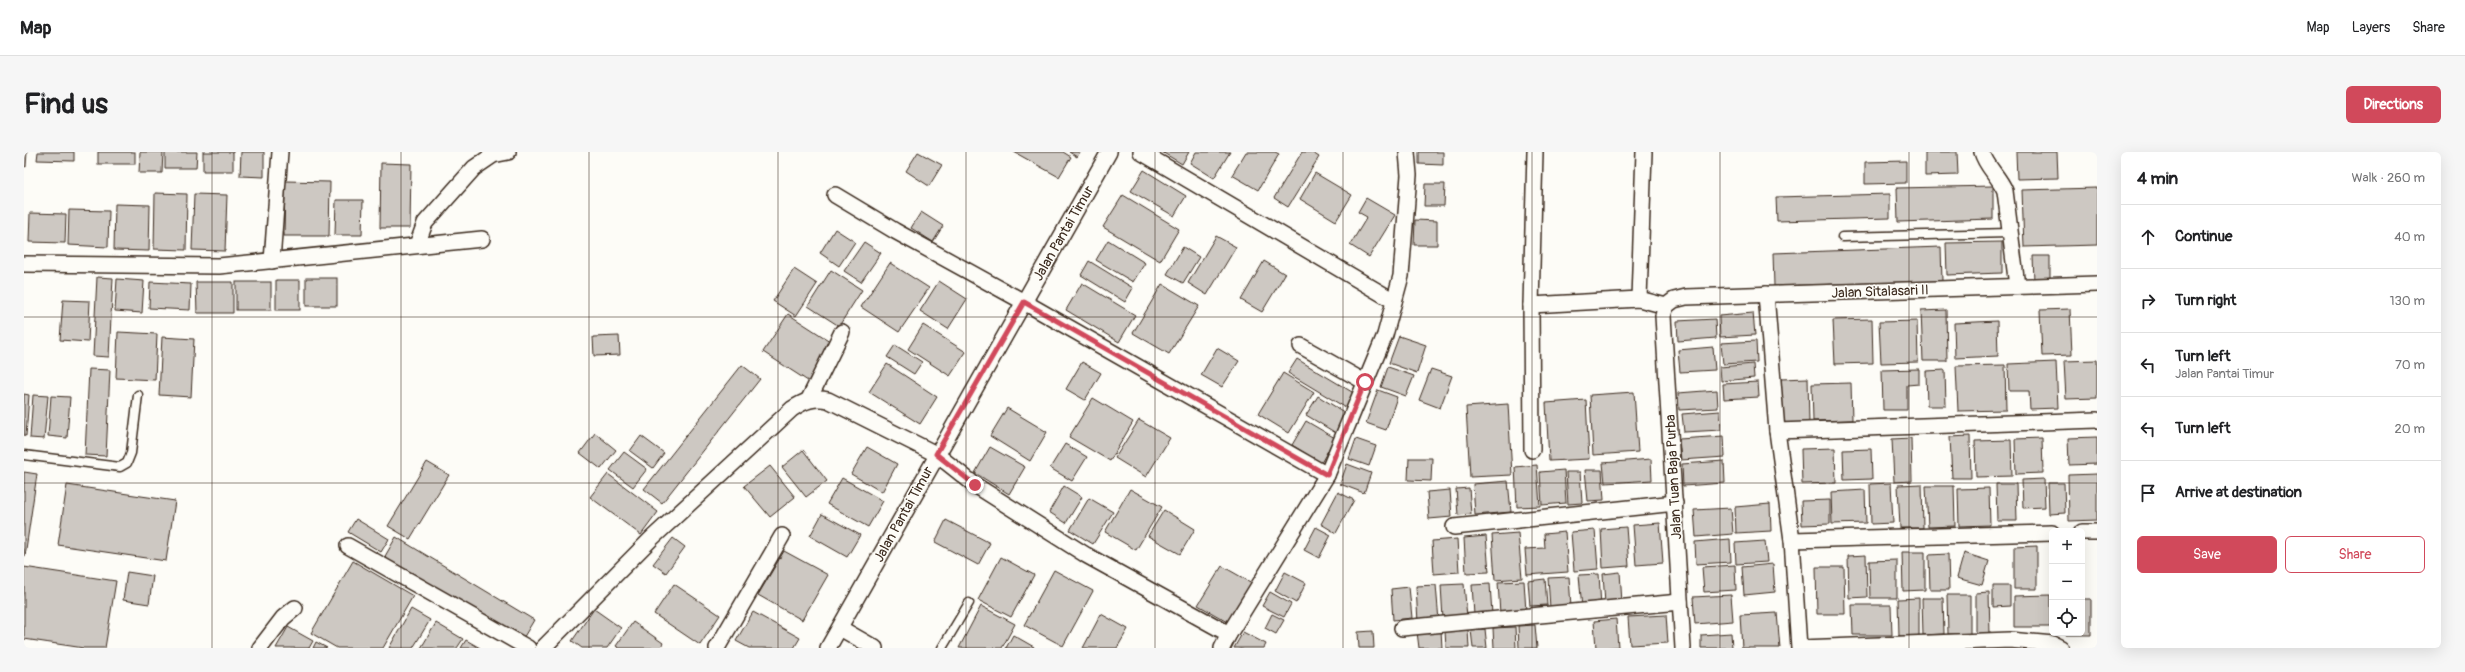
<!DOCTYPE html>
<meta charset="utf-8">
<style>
:root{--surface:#fff;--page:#f6f6f6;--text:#202124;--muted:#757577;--line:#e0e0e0;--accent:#d1495b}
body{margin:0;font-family:Pangolin,sans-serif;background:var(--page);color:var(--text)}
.controls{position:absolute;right:12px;bottom:12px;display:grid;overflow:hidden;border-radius:6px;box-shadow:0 4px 16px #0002}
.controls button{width:36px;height:36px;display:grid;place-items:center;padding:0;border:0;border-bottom:1px solid var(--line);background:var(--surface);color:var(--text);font:20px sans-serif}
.stop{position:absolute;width:12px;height:12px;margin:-9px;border:3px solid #d1495b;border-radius:50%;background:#fff}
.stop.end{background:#d1495b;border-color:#fff;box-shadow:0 1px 4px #0008}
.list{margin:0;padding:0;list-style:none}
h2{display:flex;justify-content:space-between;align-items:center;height:52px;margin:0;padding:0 16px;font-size:17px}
h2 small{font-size:13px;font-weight:400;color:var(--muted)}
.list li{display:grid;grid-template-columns:26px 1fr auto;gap:12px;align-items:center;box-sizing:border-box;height:64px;padding:0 16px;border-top:1px solid var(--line)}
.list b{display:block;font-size:15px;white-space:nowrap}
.list p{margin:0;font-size:13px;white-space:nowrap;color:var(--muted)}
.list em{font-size:13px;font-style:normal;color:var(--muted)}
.actions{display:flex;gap:8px;padding:12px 16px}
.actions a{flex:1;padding:9px 0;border:1px solid var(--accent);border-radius:6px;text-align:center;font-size:14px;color:var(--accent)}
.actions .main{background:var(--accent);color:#fff}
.icon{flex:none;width:22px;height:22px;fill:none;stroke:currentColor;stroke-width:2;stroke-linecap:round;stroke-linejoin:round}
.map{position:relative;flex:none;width:2073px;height:496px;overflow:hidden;border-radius:6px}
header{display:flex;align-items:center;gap:24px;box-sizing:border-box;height:56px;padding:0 20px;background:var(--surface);border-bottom:1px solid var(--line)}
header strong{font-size:19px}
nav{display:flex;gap:22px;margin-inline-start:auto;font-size:14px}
.intro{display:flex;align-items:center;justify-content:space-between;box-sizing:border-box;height:96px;padding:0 24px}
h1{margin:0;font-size:28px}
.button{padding:10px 18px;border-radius:6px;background:var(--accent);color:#fff;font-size:14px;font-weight:700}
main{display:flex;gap:24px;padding:0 24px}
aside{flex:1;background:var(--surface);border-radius:6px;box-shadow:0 4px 16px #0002}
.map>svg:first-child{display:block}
</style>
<header>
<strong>Map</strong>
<nav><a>Map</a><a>Layers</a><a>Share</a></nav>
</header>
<div class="intro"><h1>Find us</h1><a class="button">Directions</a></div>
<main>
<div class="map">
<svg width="2073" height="496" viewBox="0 0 2073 496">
<rect width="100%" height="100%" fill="#fdfcf7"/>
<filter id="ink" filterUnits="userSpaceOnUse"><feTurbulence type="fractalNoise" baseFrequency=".025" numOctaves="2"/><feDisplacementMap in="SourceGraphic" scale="8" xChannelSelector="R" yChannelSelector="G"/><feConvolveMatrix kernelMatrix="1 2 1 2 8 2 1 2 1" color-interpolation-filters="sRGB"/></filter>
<g filter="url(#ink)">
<g fill="#cdc8c2" stroke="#3b2a1e">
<path d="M0,0H3L2,15L0,14Z"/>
<path d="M14,0H50V9L13,8Z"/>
<rect x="74" y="0" width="37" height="12"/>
<path d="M116,0H139L138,21H115Z"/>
<path d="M141,0H173L172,16H141Z"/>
<rect x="179" y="0" width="30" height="19"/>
<path d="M217,0H240V25L216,24Z"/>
<path d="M894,0L918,13L905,34L882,19Z"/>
<path d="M990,0H1039L1047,5L1035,25Z"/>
<path d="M1045,0H1056L1053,5Z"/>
<path d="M1138,0H1165L1158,12Z"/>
<path d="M1172,0H1206L1190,26L1166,11Z"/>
<path d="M1222,0H1251L1255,2L1234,38L1208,23Z"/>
<path d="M1278,0H1287L1295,5L1264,55L1250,46Z"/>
<path d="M1395,0H1419V13L1395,12Z"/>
<path d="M1901,0H1933L1934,23L1901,24Z"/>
<path d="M1992,0H2033L2034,26L1993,27Z"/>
<path d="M1882,9V31L1841,32V10Z"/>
<path d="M357,11L387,12L386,76H356Z"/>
<path d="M1120,18L1162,44L1150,64L1107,39Z"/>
<path d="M1291,21L1328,43L1312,69L1276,47Z"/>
<path d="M261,29L306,30L305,84H260Z"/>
<path d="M1401,32H1421L1420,54H1400Z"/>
<path d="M1969,34V67L1874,70L1873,36Z"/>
<path d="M2073,36V93L2000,95L1998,38Z"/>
<path d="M131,41L163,42L162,98L130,97Z"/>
<path d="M170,42L203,43L201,99L168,98Z"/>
<path d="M1866,42V66L1753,69L1752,45Z"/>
<path d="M1099,43L1155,77L1136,109L1079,75Z"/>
<path d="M1342,46L1371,63L1345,105L1326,93L1343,65L1334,60Z"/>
<path d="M312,48H339L338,83H311Z"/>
<path d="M91,52L126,53L125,99L90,98Z"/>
<path d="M45,58L85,59L84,95L44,93Z"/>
<path d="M897,60L919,74L909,90L887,76Z"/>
<path d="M6,61L42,62L41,91L5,90Z"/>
<path d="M1391,68L1413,69V93H1390Z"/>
<path d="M811,77L831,90L815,114L796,101Z"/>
<path d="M1192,84L1212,95L1183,143L1164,131Z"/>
<path d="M1084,88L1121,111L1109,130L1072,108Z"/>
<path d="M840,90L857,101L837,130L820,119Z"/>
<path d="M1978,90V121L1923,123L1922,91Z"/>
<path d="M1159,95L1175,105L1159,131L1143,122Z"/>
<path d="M1917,95L1918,129L1750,134L1749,101Z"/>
<path d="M2009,104H2026V128L2010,129Z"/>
<path d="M1065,109L1109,136L1101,150L1057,123Z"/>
<path d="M1240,109L1261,122L1238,160L1217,148Z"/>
<path d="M866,111L905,136L875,180L837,155Z"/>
<path d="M770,117L793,132L772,164L749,149Z"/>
<path d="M807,118L838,138L815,174L784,154Z"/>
<path d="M73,125L89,126L85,205L69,204Z"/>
<rect x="282" y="126" width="31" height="28"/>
<path d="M93,127L120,129L118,161L91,159Z"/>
<rect x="252" y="128" width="24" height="30"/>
<path d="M915,129L943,147L924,177L896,159Z"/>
<path d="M126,130L167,132L166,158L125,156Z"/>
<path d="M172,130H209V161H173Z"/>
<rect x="212" y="130" width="35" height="28"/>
<path d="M1058,131L1111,163L1095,190L1042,158Z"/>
<path d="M1138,132L1175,154L1145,202L1109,181Z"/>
<path d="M39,148L66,149L64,190L36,188Z"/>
<path d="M2046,157L2048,203L2018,204L2016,158Z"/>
<path d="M1922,158L1923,209H1899L1897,159Z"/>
<path d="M1729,161L1731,183L1696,185L1695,164Z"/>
<path d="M764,162L812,193L787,231L739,200Z"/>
<path d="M1691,167L1692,186L1654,189L1653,169Z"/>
<path d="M1848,167L1849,211L1811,212L1809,168Z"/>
<path d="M1893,169L1894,210L1857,211L1855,170Z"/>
<path d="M1973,169L1974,204L1931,206L1930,171Z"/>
<path d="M899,173L942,200L926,224L884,197Z"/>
<path d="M94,180L133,182L131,228L92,226Z"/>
<path d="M595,184L596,203L570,204L569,185Z"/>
<path d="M1375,184L1402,193L1393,221L1365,211Z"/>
<path d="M138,185L170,187L167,245L135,243Z"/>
<path d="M1732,189L1733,210L1699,212L1697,191Z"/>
<path d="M871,193L898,210L890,222L863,205Z"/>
<path d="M1689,195L1691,218L1656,220L1654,198Z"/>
<path d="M1193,196L1215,209L1198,235L1177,223Z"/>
<path d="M1273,207L1333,243L1324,257L1264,221Z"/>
<path d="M2073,208V246L2042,247L2040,209Z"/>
<path d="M1058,210L1077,221L1061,248L1042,237Z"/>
<path d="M2032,210L2034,256L2006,257L2005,239H1985L1984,212Z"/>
<path d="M863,212L913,245L896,272L845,240Z"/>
<path d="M1729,212L1730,226L1697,229L1696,215Z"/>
<path d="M718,213L736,227L638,351L620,337Z"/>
<path d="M1981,213L1982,258L1934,259L1932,214Z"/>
<path d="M1364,215L1390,224L1382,244L1357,235Z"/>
<path d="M65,217L86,218L82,304L61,303Z"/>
<path d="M1407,217L1428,224L1416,256L1395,248Z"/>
<path d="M1895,217V232L1883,233V258H1859L1858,218Z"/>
<path d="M1921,218L1922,254H1903L1902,219Z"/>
<path d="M1259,221L1290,240L1265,281L1234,262Z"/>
<path d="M1784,226L1785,272L1758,273L1757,227Z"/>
<path d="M1734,230L1735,245L1700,247L1699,232Z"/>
<path d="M1827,231L1828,268L1789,269L1788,232Z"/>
<path d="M1354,238L1373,245L1362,278L1342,271Z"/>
<path d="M1693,238L1694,256L1655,258L1654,241Z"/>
<path d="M1610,240L1614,300L1569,303L1566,243Z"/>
<path d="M0,242L5,243L2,284L0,283Z"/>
<path d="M9,243L24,244L20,287L6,286Z"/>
<path d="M27,244L46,245L43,286L24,284Z"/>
<path d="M1294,244L1323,262L1312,281L1282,263Z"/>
<path d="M1069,246L1109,270L1086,309L1045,285Z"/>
<path d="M1562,248L1565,307L1525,309L1522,251Z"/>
<path d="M1484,252L1488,323L1446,325L1442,255Z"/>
<path d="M983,256L1023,280L1006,309L966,284Z"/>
<path d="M1696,259L1697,278L1660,280L1658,262Z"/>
<path d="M1115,268L1146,286L1122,325L1091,306Z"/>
<path d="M1282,269L1311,286L1297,311L1268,293Z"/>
<path d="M571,281L592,298L577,317L556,301Z"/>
<path d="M617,284L640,301L629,316L606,299Z"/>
<path d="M1700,284L1701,305L1657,308L1655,287Z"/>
<path d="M1946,284L1947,326H1928L1926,285Z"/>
<path d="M2073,285V312L2045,313L2044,286Z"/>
<path d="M1887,286L1888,329L1870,330L1868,287Z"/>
<path d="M2018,286L2019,321L1992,322L1991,287Z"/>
<path d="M1332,287L1352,294L1345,314L1325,307Z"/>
<path d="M1987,288L1988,324L1952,325L1951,289Z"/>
<path d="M1041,292L1063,305L1048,329L1026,316Z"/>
<path d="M843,295L873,312L858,340L827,322Z"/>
<path d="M966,295L1001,315L985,342L951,321Z"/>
<path d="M1811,296L1812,331L1778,332L1777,297Z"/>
<path d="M1847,297L1848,327L1820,328L1819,298Z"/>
<path d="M779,298L803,329L782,345L758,315Z"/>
<path d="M600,300L623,317L609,335L586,318Z"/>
<path d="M1385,306H1408L1407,329L1384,328Z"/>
<path d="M1627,307L1628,328L1581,331L1579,311Z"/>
<path d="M1700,309L1701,331L1659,334L1658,312Z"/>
<path d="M403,310L425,323L386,387L364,374Z"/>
<path d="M1323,312L1347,321L1340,341L1316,332Z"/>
<path d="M1513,313L1516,354L1493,355L1491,315Z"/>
<path d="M746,314L771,345L746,365L720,334Z"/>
<path d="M1540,318L1542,351L1518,353L1516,320Z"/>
<path d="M1561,318H1578L1580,348L1564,349Z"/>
<path d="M0,320L13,322L1,404H0Z"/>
<path d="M1542,320H1556L1558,351L1544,352Z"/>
<path d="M584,322L634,360L617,383L566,345Z"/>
<path d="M2073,322V368L2045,369L2044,323Z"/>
<path d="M818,326L859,349L844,375L803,352Z"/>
<path d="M2020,327L2021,355L1999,356L1998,328Z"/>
<path d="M1484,329L1487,360L1451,363L1449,332Z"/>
<path d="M1867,331L1869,371L1847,372L1846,332Z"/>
<path d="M2024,331H2040L2041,361L2025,362Z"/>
<path d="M1898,332L1899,376H1876L1874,333Z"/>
<path d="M1972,332H1992L1993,369H1973Z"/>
<path d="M43,333L151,349L142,409L34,393Z"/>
<path d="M1040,334L1058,345L1042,371L1025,360Z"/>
<path d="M1902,334H1930L1931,374L1904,375Z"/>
<path d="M1445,336L1447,362L1434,363L1432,337Z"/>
<path d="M1965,336L1966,373L1935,374L1934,337Z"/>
<path d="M1106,337L1138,355L1112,398L1081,380Z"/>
<path d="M1426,338L1428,365L1405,367L1403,340Z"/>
<path d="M1841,338L1842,371L1808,372L1807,340Z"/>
<path d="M1314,340L1330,348L1312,381L1297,372Z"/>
<path d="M1065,346L1089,360L1069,392L1046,378Z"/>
<path d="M1806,348V372L1778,373L1777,349Z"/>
<path d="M1746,352L1747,379L1712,381L1711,355Z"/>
<path d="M1707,356L1709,382L1672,385L1670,358Z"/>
<path d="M1140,358L1171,377L1156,402L1124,384Z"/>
<path d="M798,362L836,383L823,405L786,384Z"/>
<path d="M332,367L365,387L357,400L324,380Z"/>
<path d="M922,368L966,391L954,413L911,390Z"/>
<path d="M1636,371L1639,411L1612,413L1609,373Z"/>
<path d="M1292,375L1307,383L1295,406L1280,398Z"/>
<path d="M1602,375L1605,414L1579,416L1577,377Z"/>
<path d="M1571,378L1574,417L1550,419L1547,380Z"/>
<path d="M1541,380L1544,420L1503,423L1501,397L1521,396L1520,382Z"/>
<path d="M1494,381L1498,426L1471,428L1468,383Z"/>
<path d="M1462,384L1465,420L1442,421L1440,386Z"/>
<path d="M372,385L510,468L498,488L360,406Z"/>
<path d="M649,386L661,395L642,421L629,412Z"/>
<path d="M1433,387L1435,420L1410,422L1408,389Z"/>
<path d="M1706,387L1707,410L1672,412L1671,390Z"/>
<path d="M1741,389L1743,410L1712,412L1711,391Z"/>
<path d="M2013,394V437H1990V395Z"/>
<path d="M760,399L804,423L778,468L734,443Z"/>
<path d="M1878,400H1901V438L1879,439Z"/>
<path d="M1940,401L1965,409L1958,433L1933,426Z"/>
<path d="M1924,402L1925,438H1906L1905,403Z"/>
<path d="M1842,403L1843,445L1825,446L1824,404Z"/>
<path d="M977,405L1010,423L987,465L954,448Z"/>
<path d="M1873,408V446H1846L1845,409Z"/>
<path d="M329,409L389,444L359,496H313L287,481Z"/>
<path d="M1749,412L1751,440L1720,443L1718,415Z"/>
<path d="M1711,413L1712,438L1680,440L1678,415Z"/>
<path d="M1198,414L1228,431L1204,470L1174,453Z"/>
<path d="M0,415L92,429L81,496H60L0,487Z"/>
<path d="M1792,415H1820L1821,462H1793Z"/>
<path d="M1030,418L1069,439L1039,494L1000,473Z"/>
<path d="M103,420L129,424L125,452L99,448Z"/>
<path d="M1261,420L1282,431L1272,451L1251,439Z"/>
<path d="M1596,420L1598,451L1581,452L1579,422Z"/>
<path d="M1575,422L1577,455L1558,456L1555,423Z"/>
<path d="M1545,425L1547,455L1526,456L1524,426Z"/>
<path d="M1521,427L1523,453L1506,454L1504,429Z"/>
<path d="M1500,429L1502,460L1476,462L1474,430Z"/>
<path d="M650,432L696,463L676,493L630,462Z"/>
<path d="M1440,432L1443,465L1419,467L1417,433Z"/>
<path d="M1466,432L1468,462L1450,463L1448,433Z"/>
<path d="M1412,433L1415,469L1394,471L1392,434Z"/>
<path d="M1969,434H1986V454L1969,455Z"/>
<path d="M1385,435L1388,466L1369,468L1367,437Z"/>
<path d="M1246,440L1267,452L1260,465L1238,454Z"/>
<path d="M1965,440L1966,483L1952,484V441Z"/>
<path d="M1707,443L1709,469L1671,472L1669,445Z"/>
<path d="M1923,443H1946V482H1924Z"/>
<path d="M2026,443V475H1990V444Z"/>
<path d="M1895,446V484H1875L1874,447Z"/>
<path d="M1898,446H1919L1920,482L1899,483Z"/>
<path d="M2058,447H2067V483H2042V481H2058Z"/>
<path d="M1828,453H1867L1868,483H1829Z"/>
<path d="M957,454L991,472L978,496H935Z"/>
<path d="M387,457L406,468L389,496H365Z"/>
<path d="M570,457L597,476L583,496H558L548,489Z"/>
<path d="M729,460L776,486L770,496H725L712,489Z"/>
<path d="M1753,461L1756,496H1718L1716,463Z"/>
<path d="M1077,462L1104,477L1093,496H1059Z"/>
<path d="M1248,462L1260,468L1252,482L1241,476Z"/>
<path d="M1642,463L1644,491L1606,493L1604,465Z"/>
<path d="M1592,467L1594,495L1572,496L1570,469Z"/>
<path d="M609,470L639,491L636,496H595L592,494Z"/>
<path d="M412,471L439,487L433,496H397Z"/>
<path d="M1511,473L1513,496H1495L1494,474Z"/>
<path d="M264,475L289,489L285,496H252Z"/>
<path d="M1491,475L1492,496H1470L1469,476Z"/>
<path d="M1461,477L1463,496H1449L1447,478Z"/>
<path d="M1417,478L1418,496H1395L1393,480Z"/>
<path d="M1444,478L1445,496H1422L1421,479Z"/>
<path d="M1349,479L1350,496H1335L1334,480Z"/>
<path d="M1219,480L1242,492L1240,496H1210Z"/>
<path d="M1707,481L1708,496H1677V483Z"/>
<path d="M989,483L1010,495V496H982Z"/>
<path d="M442,488L456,496H437Z"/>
<path d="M292,490L303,496H289Z"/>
</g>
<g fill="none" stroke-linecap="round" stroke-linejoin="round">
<g stroke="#3b2a1e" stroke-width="11">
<g id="lane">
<path d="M1818,85L1986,81"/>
<path d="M0,303L96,315L103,311L107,301L114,243"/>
<path d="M918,496L945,451"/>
</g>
</g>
<g stroke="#3b2a1e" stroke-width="18">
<g id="street">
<path d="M1117,0L1370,149"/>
<path d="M1958,0C1962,15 1975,24 1981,39L1993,134"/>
<path d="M811,43L871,79L1000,150L1303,323"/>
<path d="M393,93L401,71L450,16L469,3L484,0"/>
<path d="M248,109L256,0"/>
<path d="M0,112L195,114L458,87"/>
<path d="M1742,142L1753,279L1768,388L1775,496"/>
<path d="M1615,147L1620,0"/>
<path d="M1507,153L1615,147L1642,154"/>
<path d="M1642,154L1650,148L1662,145L2073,132"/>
<path d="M1642,154L1639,164L1659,496"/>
<path d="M1277,194L1341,230"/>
<path d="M785,247L818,180"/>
<path d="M1753,279L2073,268"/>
<path d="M1508,298L1507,153L1511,0"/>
<path d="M1430,375L1651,351"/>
<path d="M2058,380H2073"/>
<path d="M1768,388L2028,381"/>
<path d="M324,394L504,496"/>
<path d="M816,476L851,496"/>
<path d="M1378,476L1656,450"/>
<path d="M236,496L259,466L271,456"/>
<path d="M519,496L627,387L768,257C780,249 790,245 804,248L912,302L951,333L1062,403L1205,482"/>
<path d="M693,496L758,384"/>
<path d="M804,496L1085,0"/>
<path d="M1198,496L1205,482L1303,323L1361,183L1377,124L1385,23L1383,0"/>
<path d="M1777,496L1986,488L2029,492L2037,496"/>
</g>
</g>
<use href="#lane" stroke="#fdfcf7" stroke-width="8"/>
<use href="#street" stroke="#fdfcf7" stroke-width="15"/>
</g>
</g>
<g fill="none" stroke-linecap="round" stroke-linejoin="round" filter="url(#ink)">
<path stroke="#d1495b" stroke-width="5" d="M951,333L912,302L1000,150L1303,323L1341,230"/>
</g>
<path fill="none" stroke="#3b2a1e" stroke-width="1" stroke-opacity="0.55" d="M188,0V496M377,0V496M565,0V496M754,0V496M942,0V496M1131,0V496M1319,0V496M1508,0V496M1696,0V496M1885,0V496M0,165H2073M0,331H2073"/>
<g text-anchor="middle" stroke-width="3" stroke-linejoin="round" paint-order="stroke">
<g font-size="14" fill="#3b2a1e" stroke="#fdfcf7">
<text transform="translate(1039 81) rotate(-60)" y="5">Jalan Pantai Timur</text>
<text transform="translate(1856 139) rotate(-2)" y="5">Jalan Sitalasari II</text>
<text transform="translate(1649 325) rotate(-93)" y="5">Jalan Tuan Baja Purba</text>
<text transform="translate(879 362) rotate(-61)" y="5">Jalan Pantai Timur</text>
</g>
</g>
</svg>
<div class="controls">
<button>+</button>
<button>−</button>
<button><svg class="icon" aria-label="locate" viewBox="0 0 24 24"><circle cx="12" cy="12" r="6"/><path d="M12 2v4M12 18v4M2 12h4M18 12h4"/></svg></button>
</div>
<div class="stop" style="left:1341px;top:230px"></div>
<div class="stop end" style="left:951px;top:333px"></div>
</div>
<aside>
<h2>4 min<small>Walk · 260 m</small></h2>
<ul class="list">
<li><svg class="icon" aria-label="ahead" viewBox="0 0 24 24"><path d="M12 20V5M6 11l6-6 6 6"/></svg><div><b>Continue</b></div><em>40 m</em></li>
<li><svg class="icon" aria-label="right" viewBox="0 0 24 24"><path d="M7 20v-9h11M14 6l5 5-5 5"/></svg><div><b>Turn right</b></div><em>130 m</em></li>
<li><svg class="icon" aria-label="left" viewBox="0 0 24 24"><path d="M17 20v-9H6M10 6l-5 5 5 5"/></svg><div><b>Turn left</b><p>Jalan Pantai Timur</p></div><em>70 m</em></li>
<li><svg class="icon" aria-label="left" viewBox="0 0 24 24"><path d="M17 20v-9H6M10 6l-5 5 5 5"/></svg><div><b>Turn left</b></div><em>20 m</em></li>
<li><svg class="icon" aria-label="arrive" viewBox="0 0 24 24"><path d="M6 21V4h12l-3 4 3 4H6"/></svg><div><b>Arrive at destination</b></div></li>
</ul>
<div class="actions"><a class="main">Save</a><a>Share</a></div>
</aside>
</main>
